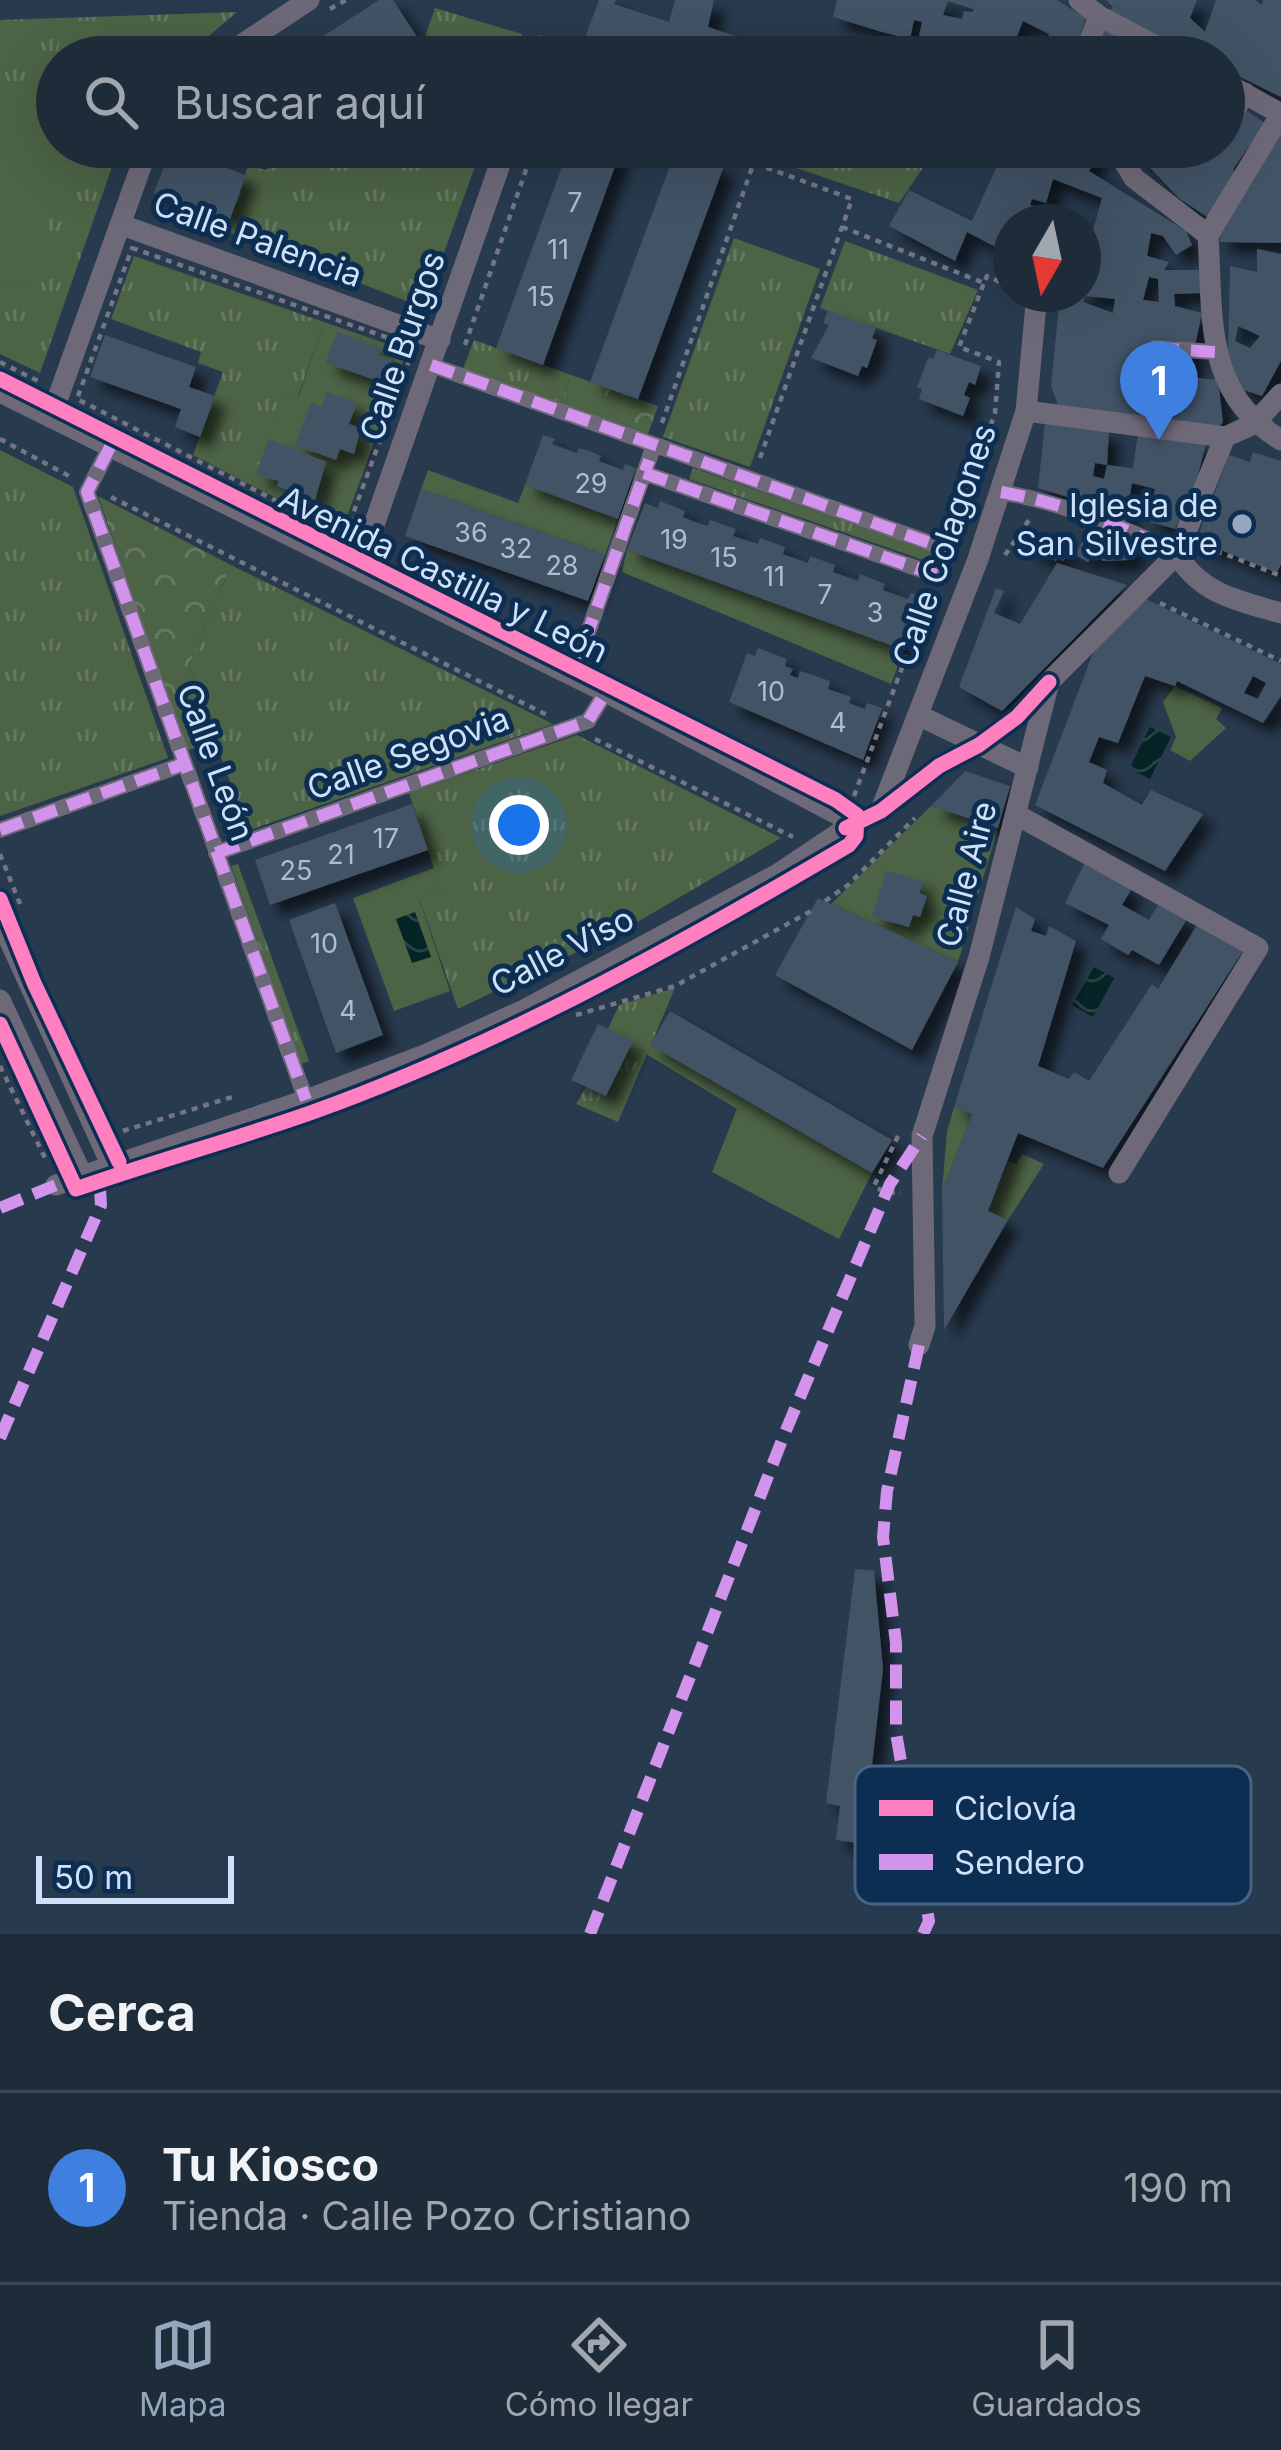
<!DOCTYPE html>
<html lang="es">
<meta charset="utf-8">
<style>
:root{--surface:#1e2c3a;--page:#2b3845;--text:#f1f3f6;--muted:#a1a7af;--line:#3c4854;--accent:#94a7bc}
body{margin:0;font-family:Inter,sans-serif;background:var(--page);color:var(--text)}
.compass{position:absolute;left:993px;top:204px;width:108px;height:108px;border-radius:50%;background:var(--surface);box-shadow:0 12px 48px #0002;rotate:189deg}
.scale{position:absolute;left:36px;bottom:30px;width:198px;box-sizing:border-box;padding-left:12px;border:6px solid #cee1f8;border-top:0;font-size:33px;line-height:42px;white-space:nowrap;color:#cee1f8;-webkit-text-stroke:9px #0d2e53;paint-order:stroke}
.you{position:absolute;left:519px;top:825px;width:42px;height:42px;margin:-30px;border:9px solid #fff;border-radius:50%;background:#1a73e8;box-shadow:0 0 0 18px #1a73e833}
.badge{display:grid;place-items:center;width:78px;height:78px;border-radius:50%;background:var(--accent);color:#fff;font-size:39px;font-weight:700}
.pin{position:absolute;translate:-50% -99px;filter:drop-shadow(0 3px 6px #0008)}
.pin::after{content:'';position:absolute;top:63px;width:42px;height:36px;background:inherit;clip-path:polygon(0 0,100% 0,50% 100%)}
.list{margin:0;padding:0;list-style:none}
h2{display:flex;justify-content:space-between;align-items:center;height:156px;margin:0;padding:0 48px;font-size:51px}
h2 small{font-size:39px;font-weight:400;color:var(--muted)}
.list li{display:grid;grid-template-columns:78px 1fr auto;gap:36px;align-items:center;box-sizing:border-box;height:192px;padding:0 48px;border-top:3px solid var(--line)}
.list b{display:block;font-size:45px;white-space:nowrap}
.list p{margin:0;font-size:39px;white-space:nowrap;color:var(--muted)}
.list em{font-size:39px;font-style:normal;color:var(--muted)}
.icon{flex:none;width:66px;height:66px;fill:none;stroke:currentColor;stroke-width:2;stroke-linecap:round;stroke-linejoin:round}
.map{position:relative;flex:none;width:1281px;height:1934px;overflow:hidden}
.search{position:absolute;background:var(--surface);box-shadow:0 12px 48px #0002;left:36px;right:36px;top:36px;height:132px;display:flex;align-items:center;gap:30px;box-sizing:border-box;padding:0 42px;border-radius:66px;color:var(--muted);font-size:45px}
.sheet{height:348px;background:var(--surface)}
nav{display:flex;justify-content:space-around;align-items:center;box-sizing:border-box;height:168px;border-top:3px solid var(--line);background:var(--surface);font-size:33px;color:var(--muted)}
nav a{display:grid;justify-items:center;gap:6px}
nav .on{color:var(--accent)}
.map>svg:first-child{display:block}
</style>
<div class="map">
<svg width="1281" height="1934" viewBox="0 0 1281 1934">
<defs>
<pattern id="grass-tufts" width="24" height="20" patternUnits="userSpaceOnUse" patternTransform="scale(3)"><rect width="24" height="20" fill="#4c6345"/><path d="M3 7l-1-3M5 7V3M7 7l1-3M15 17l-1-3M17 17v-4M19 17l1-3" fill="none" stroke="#657961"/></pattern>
<pattern id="park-crowns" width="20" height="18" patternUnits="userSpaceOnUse" patternTransform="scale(3)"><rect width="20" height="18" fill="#4c6345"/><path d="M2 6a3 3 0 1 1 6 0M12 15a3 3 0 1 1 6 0" fill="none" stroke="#657961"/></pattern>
<pattern id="water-waves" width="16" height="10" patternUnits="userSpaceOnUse" patternTransform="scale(3)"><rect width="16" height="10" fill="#042425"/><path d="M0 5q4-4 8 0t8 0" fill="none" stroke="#274445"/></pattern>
<filter id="shadow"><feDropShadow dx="11" dy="11" stdDeviation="6" flood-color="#0009"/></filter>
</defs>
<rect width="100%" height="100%" fill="#283a4e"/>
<g fill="url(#grass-tufts)">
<path d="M435,8L522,34L513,57H418Z"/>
<path d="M237,12L184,57H57V147H119L40,373L0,354V20Z"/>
<path d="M303,147H482L424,308L226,231L248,166L266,170Z"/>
<path d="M735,147H937L899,203Z"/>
<path d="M734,238L820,269L750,467L663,437Z"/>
<path d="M845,241L978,290L950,354L820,308Z"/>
<path d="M134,256L324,322L297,399L285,394L251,485L193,455L223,372L198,363L201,352L111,319Z"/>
<path d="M474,340L571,375L561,403L463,369Z"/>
<path d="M0,450L73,487L168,758L0,816Z"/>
<path d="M693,468L939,554L935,564L689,479Z"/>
<path d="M231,565L553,724L247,831L189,665Z"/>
<path d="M577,735L781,838L627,928L458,1009L419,898L441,890L409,793Z"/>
<path d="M238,864L309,1061L301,1064L231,866Z"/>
<path d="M675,988L618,1122L576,1104L586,1087L607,1096L632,1042L608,1029L619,1005Z"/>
</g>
<g fill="url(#park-crowns)">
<path d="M571,375L658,406L648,434L561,403Z"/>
<path d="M98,496L231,565L189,665L215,741L186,751Z"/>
</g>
<g fill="#4c6345">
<path d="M60,41L108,54L107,57H57V119L40,115Z"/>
<path d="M0,117L57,133V147H70L29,289L0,281Z"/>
<path d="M324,322L407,351L342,531L251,485L284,394L298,398Z"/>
<path d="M428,470L518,503L525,485L618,519L605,555L421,489Z"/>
<path d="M627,550L904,650L891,684L622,572Z"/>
<path d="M1175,686L1222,708L1216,719L1226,728L1190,761L1170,750L1176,737L1163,702Z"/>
<path d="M931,806L998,828L958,962L831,904Z"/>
<path d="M434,868L441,890L419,899L450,991L394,1011L353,898Z"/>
<path d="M650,1045L872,1173L839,1239L712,1172L737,1109L646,1054Z"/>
<path d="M954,1107L972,1114L942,1191L947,1131Z"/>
<path d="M1022,1154L1044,1164L1008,1220L988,1211L1008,1161L1016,1164Z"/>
</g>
<g fill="url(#water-waves)">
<path d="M1150,727L1171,737L1150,779L1129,769Z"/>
<path d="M415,912L431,957L412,963L396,919Z"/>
<path d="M1094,967L1114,978L1093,1017L1072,1005Z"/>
</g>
<g fill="#425266" fill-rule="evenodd" filter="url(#shadow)">
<path d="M379,0H393L418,38L390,57H291Z"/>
<path d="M599,0H616L614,4L669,22L675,0H714L708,27L784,52L780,57H600L580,51Z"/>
<path d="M837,0H1057L1086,18L1072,57H1043L1049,34L1023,21L1009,57H938L941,46L918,41L922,22L914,20L910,39L882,32L833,17ZM948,1L973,9V12L964,11L962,19L943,15Z"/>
<path d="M1106,0H1197L1190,18L1205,32L1216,0H1255L1262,5L1263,0H1281V97L1224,69V57H1205L1178,40L1163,39L1108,12L1113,7Z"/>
<path d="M1104,30L1135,45L1128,57H1094Z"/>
<path d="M1244,109L1265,123L1234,168L1233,179L1209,218L1180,199L1130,147H1224V136Z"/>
<path d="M1281,130V243L1220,242L1218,226Z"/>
<path d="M569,147H622L543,365L496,348Z"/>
<path d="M982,147H1102L1089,171L1186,231L1192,245L1176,255L1163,236L1151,233L1147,256L1169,262L1164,270H1201L1202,293L1174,294L1175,306L1202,313L1188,377L1218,380L1223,422L1219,427L1059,408L1051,386L1060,294H1083V252H1087L1102,198L1053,179L1046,203L1032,199L1030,205L1081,217L1079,222H1011V255L967,232L955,261L889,226L909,190L972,221L1002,155ZM1149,277L1158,279L1159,302L1143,300ZM1085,296L1115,299L1113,313L1083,302Z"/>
<path d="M171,148L246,175L230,219L154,193Z"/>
<path d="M676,149L724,166L638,399L590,382Z"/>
<path d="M1257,249L1281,254V361L1262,396L1238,388L1228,355L1230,266L1257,272ZM1238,326L1260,336L1250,348L1235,341Z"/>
<path d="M828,310L876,328L872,338L877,340L867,368L862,366L858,376L811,358L829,325L823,323Z"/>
<path d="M337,332L381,348L378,355L392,360L384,383L326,363Z"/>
<path d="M105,335L196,367L189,387L215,396L200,437L175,427L181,409L90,377Z"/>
<path d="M937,350L981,366L975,385L969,382L964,395L970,398L963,416L919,399L922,389L917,387L928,358L933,359Z"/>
<path d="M327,392L357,403L349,424L361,428L354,454L340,449L336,460L295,445L311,403L322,407Z"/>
<path d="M1045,422L1109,430L1107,465L1095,463L1093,476L1104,479L1107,465L1133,468L1138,433L1206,444L1195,486L1175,529L1147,521L1155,489L1132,483L1125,524L1098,516L1100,507L1038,488Z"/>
<path d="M543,435L555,439L552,444L577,453L579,448L590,451L601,456L599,461L623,470L625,464L636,468L618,519L525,485Z"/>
<path d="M269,439L326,462L315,500L277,486L279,481L256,475Z"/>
<path d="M1253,452L1281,461V564L1277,573L1221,550H1207L1198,536L1229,455L1250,462Z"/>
<path d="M421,489L605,555L588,601L405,536Z"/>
<path d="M660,501L685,511L683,517L695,522L708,526L710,520L736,529L733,536L758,544L760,538L785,547L783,554L808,563L810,556L835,565L833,572L858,581L860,574L885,584L883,590L908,599L911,593L924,597L904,650L627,550L645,503L658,508Z"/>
<path d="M1089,527L1140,545L1129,560L1103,561L1094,554L1088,562L1070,552L1063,561L1058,557L1056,561L1025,548L1033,534L1077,551Z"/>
<path d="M1057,563L1127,585L1002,711L959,687L996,588L1004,591L994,613L1020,624Z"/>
<path d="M1144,598L1281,664V696L1263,723L1177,681L1175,686L1145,676L1118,743L1099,737L1089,762L1107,770L1103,783L1142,805L1151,790L1203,814L1165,871L1035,805L1093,653ZM1253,676L1266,683L1258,699L1244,693Z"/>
<path d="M758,648L787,659L785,666L793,669L790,675L798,678L800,671L830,681L828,689L851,697L849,703L865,709L867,703L882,708L863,760L729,702L747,653L755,656Z"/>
<path d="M965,771L1010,786L998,828L931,806Z"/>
<path d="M412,804L428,850L270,905L255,860Z"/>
<path d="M1084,864L1132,888L1122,905L1149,920L1159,903L1187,919L1159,965L1132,950L1128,955L1101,939L1109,925L1065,903Z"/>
<path d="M886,871L923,881L919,893L927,896L920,917L913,915L909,927L872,917Z"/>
<path d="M818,898L958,962L912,1050L775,975Z"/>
<path d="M335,903L383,1035L336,1053L289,920Z"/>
<path d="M1016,907L1035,919L1031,931L1046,936L1049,926L1076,941L1038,1066L1069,1079L1074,1072L1089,1081L1152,984L1158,989L1197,925L1243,951L1103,1168L1018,1133L988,1211L1008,1220L944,1330L942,1191L972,1114L954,1107Z"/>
<path d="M670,1011L892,1140L872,1173L650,1045Z"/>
<path d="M598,1024L633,1041L606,1096L571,1080Z"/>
<path d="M855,1569L874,1571L883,1669L867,1809L889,1811L884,1847L836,1840L840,1806L826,1803Z"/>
</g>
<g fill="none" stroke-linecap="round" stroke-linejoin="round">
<g stroke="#757684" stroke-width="4.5" stroke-dasharray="6 6" stroke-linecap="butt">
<path d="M330,9L346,0"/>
<path d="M561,52L575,57"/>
<path d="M710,147L852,199L760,458"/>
<path d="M842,227L984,283L987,276L1009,286L1011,279"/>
<path d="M132,248L414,347L345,536L77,399Z"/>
<path d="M465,345L534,147"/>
<path d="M0,362L38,381"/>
<path d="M662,423L754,162"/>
<path d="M0,439L69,476"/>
<path d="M111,497L547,715"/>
<path d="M955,527L995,413L999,362L959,347L984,283"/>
<path d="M1204,550L1222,553L1281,576"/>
<path d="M1005,555L1029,520"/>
<path d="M1160,603L1281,661"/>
<path d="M595,739L793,837"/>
<path d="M854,796L930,593"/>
<path d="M0,854L20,904"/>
<path d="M825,901L848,885L915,818"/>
<path d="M576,1015L675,986L811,911"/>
<path d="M0,1066L47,1162"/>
<path d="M123,1131L232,1097"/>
<path d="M898,1136L874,1186L886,1193L901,1192"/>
</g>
<g stroke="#6e6978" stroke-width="16">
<path d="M1155,348L1215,352"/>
<path d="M431,365L947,549"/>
<path d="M110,447L87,492L306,1100"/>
<path d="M644,473L936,575"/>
<path d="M1001,492C1058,502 1126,527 1177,554"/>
<path d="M573,675L654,445"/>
<path d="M0,830L184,764"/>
<path d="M216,853L588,721L606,692"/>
</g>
<g stroke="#6e6978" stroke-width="21">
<path d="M1079,0L1099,16L1177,57"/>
<path d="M223,57L309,0"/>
<path d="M537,57L541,46"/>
<path d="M1083,57L1099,16"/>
<path d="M1224,82L1281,114"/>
<path d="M1224,127L1245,93"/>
<path d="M1115,147L1134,178L1208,235C1213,315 1203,393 1281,440"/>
<path d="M122,225L440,340"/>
<path d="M1208,235L1281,114"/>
<path d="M0,392L606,692L854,823"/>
<path d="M1026,411L1225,437"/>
<path d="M51,417L148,147"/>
<path d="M1177,554C1200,594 1239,601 1281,613"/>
<path d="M359,568L506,147"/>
<path d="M918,715L1028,768"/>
<path d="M881,810L978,559L1026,411L1037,294"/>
<path d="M1017,815L1258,948L1119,1173"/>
<path d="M0,919L111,1164"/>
<path d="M0,1000L82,1175"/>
<path d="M56,1185L306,1100L427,1054L524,1010L778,874L854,823L881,811L939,766L979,745L1017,717L1049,682"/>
<path d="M919,1345L925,1326L922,1136L979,957L1049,682L1177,554L1225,437L1254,424L1281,394"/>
</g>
<g stroke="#d193ec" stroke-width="12" stroke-dasharray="24 12" stroke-linecap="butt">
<path d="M1155,348L1215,352"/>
<path d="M431,365L947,549"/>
<path d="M110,447L87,492L306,1100"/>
<path d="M644,473L936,575"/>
<path d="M1001,492C1058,502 1126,527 1177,554"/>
<path d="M573,675L649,460"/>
<path d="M0,830L184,764"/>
<path d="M216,853L588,721L606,692"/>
<path d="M0,1208L56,1185"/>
<path d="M919,1345L887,1491L883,1537L896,1643V1733L929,1921L923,1934"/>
<path d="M0,1438L101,1205L99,1172"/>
<path d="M590,1934L784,1435L890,1184L922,1136"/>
</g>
<g stroke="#0d2e53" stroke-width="22">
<g id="cycleway">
<path d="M0,379L836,800L857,815L856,836L849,845C676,947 500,1045 310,1113C233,1140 153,1162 76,1189L0,1024"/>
<path d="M846,828L881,811L939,766L979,745L1017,717L1049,682"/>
<path d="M0,899L34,983L119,1162"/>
</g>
</g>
<use href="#cycleway" stroke="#ff80c0" stroke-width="15"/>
</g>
<circle fill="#94a7bc" stroke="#0d2e53" stroke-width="4.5" cx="1242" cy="524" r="12"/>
<g text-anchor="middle" stroke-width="10" stroke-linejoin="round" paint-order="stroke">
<g font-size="27" fill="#abbdd4">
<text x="575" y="212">7</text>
<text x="558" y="259">11</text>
<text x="541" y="306">15</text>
<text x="591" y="493">29</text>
<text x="471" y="542">36</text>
<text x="674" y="549">19</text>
<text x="516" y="558">32</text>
<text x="724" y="567">15</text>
<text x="562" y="575">28</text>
<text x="774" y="586">11</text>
<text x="825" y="604">7</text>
<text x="875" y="622">3</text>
<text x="771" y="701">10</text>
<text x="838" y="732">4</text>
<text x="386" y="848">17</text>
<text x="341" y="864">21</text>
<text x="296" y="880">25</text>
<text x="324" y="953">10</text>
<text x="348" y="1020">4</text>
</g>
<g font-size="33" fill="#cee1f8" stroke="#0d2e53">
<text transform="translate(258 239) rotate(20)" y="12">Calle Palencia</text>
<text transform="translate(402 346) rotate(-71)" y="12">Calle Burgos</text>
<text transform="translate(944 545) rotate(-71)" y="12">Calle Colagones</text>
<text transform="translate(444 574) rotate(26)" y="12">Avenida Castilla y León</text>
<text transform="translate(408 753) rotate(-20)" y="12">Calle Segovia</text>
<text transform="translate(216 762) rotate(70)" y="12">Calle León</text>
<text transform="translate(966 874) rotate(-75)" y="12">Calle Aire</text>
<text transform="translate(562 951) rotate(-27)" y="12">Calle Viso</text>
</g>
<g font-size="33" fill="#cee1f8" stroke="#0d2e53" text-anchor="end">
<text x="1218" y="517">Iglesia de<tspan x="1218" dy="38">San Silvestre</tspan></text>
</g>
</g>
<rect x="855" y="1766" width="396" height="138" rx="18" fill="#0d2e53" stroke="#476484" stroke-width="3"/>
<rect x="879" y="1800" width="54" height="16" fill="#ff80c0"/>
<rect x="879" y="1854" width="54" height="16" fill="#d193ec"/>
<g font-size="33" fill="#cee1f8">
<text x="954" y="1820">Ciclovía</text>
<text x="954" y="1874">Sendero</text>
</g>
</svg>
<svg class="compass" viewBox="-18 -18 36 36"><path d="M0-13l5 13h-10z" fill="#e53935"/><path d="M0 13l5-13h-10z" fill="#a1a7af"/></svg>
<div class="scale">50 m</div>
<div class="you"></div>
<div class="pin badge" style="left:1159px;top:440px;background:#3f7fe0">1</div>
<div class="search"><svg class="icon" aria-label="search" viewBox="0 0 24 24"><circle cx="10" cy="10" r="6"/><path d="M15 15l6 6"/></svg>Buscar aquí</div>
</div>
<section class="sheet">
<h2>Cerca<small></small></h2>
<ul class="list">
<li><span class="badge" style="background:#3f7fe0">1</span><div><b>Tu Kiosco</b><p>Tienda · Calle Pozo Cristiano</p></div><em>190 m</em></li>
</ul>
</section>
<nav>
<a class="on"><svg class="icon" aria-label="map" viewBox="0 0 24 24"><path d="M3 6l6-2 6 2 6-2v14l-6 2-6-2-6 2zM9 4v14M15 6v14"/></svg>Mapa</a>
<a><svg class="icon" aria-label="directions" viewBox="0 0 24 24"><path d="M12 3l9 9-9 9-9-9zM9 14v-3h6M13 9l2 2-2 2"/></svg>Cómo llegar</a>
<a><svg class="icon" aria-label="saved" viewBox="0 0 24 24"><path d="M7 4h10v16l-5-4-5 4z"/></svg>Guardados</a>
</nav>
